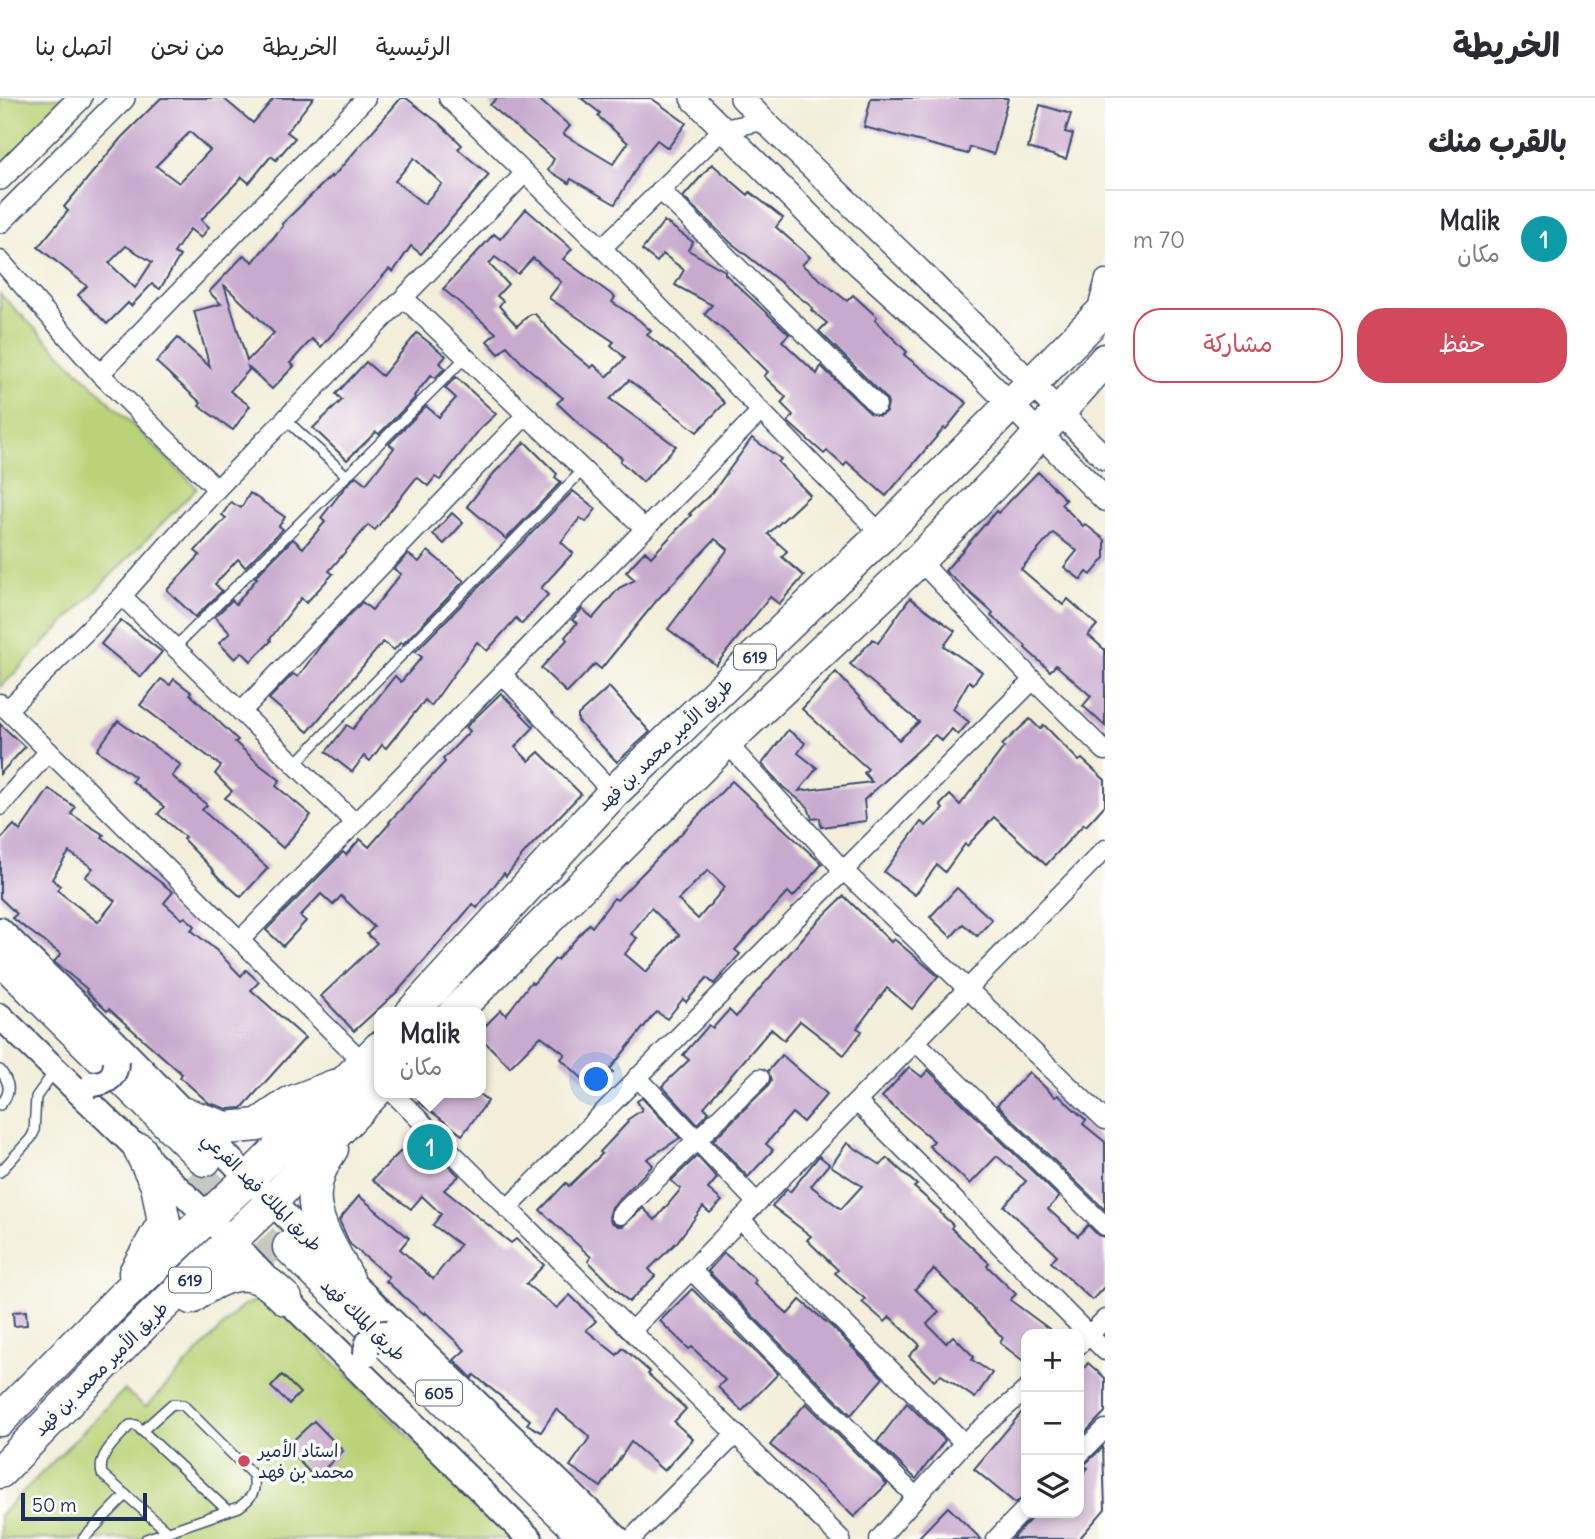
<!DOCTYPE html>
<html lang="ar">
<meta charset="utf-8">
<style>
:root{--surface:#fff;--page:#f7f7f7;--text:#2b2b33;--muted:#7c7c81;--line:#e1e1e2;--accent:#d1495b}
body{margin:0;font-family:Delius,"Playpen Sans Arabic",sans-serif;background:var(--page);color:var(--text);direction:rtl}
.controls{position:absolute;right:21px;bottom:21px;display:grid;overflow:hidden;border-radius:14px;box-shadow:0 4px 10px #0003}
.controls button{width:63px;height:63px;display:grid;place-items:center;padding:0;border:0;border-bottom:2px solid var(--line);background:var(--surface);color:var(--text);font:35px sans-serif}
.scale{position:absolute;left:21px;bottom:18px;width:126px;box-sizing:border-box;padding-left:7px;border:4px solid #1b2f5e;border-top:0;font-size:19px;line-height:24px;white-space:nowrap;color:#1b2f5e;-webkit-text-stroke:5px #fdfcf7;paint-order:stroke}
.you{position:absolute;left:597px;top:982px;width:24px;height:24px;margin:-18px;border:5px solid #fff;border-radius:50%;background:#1a73e8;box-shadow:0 0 0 10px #1a73e833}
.badge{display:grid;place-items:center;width:46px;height:46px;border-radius:50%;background:var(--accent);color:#fff;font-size:23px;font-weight:700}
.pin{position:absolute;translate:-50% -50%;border:4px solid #fff;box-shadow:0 2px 7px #0006}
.popup{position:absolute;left:374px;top:909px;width:112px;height:91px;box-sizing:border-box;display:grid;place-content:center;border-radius:14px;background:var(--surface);filter:drop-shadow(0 2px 5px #0005);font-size:23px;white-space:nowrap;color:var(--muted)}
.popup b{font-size:26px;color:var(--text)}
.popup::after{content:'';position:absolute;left:50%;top:100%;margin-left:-14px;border:14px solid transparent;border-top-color:var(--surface)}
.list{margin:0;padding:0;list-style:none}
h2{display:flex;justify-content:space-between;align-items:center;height:91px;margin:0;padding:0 28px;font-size:30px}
h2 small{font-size:23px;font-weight:400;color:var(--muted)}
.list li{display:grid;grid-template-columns:46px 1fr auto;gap:21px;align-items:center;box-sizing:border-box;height:98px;padding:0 28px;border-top:2px solid var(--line)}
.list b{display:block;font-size:26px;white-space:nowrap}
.list p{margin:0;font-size:23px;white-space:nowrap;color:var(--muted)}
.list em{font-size:23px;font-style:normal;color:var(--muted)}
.actions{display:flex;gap:14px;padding:21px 28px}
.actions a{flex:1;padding:16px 0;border:2px solid var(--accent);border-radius:28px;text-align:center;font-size:24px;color:var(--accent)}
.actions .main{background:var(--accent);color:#fff}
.icon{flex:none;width:38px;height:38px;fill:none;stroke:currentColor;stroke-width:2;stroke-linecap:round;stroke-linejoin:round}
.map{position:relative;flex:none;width:1105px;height:1441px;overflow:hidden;direction:ltr}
header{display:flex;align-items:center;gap:42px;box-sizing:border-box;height:98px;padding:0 35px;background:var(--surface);border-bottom:2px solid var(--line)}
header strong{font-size:33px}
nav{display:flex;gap:38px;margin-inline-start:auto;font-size:24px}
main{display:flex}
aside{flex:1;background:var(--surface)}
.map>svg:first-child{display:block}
</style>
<header>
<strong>الخريطة</strong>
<nav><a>الرئيسية</a><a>الخريطة</a><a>من نحن</a><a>اتصل بنا</a></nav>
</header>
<main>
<aside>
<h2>بالقرب منك<small></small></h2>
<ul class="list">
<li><span class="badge" style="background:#0f9aa8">1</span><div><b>Malik</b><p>مكان</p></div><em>70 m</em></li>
</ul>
<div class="actions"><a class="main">حفظ</a><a>مشاركة</a></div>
</aside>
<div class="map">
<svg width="1105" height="1441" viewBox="0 0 1105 1441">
<rect width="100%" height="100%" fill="#fdfcf7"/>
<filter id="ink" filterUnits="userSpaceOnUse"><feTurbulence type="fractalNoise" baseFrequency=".0143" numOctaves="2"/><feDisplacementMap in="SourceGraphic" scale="14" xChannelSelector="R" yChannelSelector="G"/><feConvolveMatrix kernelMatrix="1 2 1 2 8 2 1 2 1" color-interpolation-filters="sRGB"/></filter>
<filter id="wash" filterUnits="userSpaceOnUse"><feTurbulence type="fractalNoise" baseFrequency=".00686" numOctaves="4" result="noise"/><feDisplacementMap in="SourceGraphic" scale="28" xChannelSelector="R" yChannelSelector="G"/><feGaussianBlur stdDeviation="1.57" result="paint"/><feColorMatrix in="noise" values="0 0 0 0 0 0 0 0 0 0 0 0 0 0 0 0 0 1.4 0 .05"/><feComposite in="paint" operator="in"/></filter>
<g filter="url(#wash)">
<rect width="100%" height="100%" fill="#f2eed9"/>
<g fill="#bad378" stroke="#6a816b" stroke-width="2">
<path d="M0,0H70L0,69Z"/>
<path d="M0,196L197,390L1,589L0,587Z"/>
<path d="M268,1199L513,1441H0V1417L124,1292L146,1309L242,1208Z"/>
</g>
<g id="blocks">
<g fill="#c8aacf" fill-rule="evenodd">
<path d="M161,0H223L253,25L274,0H313L287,34L295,40L276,62L271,58L249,85L242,79L201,122L209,129L201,140L190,131L174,155L180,158L160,191L152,186L131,208L128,205L107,226L78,197L87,188L38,149L68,113L64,109L121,40ZM190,34L210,52L179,85L156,68ZM126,148L152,164L135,190L109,165Z"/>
<path d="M401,0H406L439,25L462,47L458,51L489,77L421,156L411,148L393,174L389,171L321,249L312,241L290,265L294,268L272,291L248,269L249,272L230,293L250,308L233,332L199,308L201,305L156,264L178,240L210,269L194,213L221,206L209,194L244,157L253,164L283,128L282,126L331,78L332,80ZM414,60L442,86L424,106L395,83ZM224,187L274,235L247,263L233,216Z"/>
<path d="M497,0H537L570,28L563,36L613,66L628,45L598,18L600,15L581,0H651L686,25L668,50L657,42L643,59L615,106L571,81L569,85L548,72L554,61L490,7Z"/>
<path d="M871,0H1008L994,56L970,49L968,56L864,29Z"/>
<path d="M1040,7L1071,16L1065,34L1073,36L1066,61L1028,50Z"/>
<path d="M712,66L748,97L750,94L783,120L776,129L810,159L802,167L847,203L853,197L877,219L875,222L907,254L904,257L967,305L946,331L944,330L886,398L847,364L844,368L827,353L824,356L788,324L793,317L781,305L786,299L764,278L768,274L739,245L704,216L712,207L675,187L684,172L663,156L657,164L642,152L664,123L693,144L688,152L725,173V176L789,236L782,243L817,276L821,268L870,315L879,318L886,314L888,305L885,299L819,233L827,225L811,212L813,210L730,144L683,99Z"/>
<path d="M526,111L572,151L563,161L615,199L612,204L639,222L651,233L647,237L692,272L725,305L697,334L629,282L610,301L676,348L643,384L620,363L622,360L591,337L557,305L563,300L522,265L507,248L499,256L487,243L496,235L443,191L494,136L500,141ZM495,159L518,176L533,160L561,184L549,200L614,244L611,247L625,260L607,279L594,267L591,270L562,246L535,216H530L517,228L499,208L503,203L497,198L508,186L489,166Z"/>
<path d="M417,235L446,258L440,265L445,270L435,280L431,277L414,298L415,300L379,336L376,334L347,362L313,330L342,302L336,296L366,264L382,278Z"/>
<path d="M456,279L496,316L480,331L440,382L435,379L428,388L417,379L375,432L368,427L329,473L333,476L306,505L301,500L270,541L271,543L251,563L242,554L235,561L219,545L230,535L215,519L232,502L236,506L257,480L255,479L293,441L303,450L325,424L321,420L346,388L356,378L366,386L394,350L389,346L426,308L439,319L456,300L445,290Z"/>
<path d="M752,340L781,361L778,364L810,397L768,436L787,453L782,459L804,478L779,506L770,499L716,567L668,531L728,451L715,441L657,502L601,571L595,566L567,595L541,570L567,542L565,539L577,525L572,522L582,511L593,520L619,490L635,482L626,474L645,453L651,459L691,417L689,416L713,394Z"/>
<path d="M525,344L557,376L555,379L561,384L506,441L467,408L494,375Z"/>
<path d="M1038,374L1066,402L1061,406L1083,428L1085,426L1105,442V460L1091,477L1087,474L1081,482L1064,469L1077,453L1053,435L1021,471L1063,507L1068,501L1097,527L1088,537L1105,552V628L1083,608L1091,598L1056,567L1050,573L1025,550L1026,548L991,518L993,515L945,473L996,413L998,415Z"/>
<path d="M573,393L596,411L586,424L580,420L561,444L573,455L541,490L548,497L522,526L516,520L487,553L477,544L431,608L425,602L386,650L382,647L370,663L364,658L352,674L326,654L347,627L353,631L395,578L401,584L422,559L415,554Z"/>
<path d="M250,395L285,419L279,428L283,431L245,469L238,461L215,486L222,493L195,519L167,492L200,457L195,453L226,420L222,417L231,404L241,410Z"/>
<path d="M452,415L463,425L444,446L433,436Z"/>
<path d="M428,453L464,483L403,546L401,544L394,552L383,544L308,634L269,601L293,576L298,579L321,547L362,504L372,512L401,476L394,471L408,456L419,464Z"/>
<path d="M910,500L955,533L944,548L982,574L973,586L969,583L953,611L969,624L958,637L952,631L942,643L935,637L864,702L866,723L821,729L820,720L812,721L808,709L783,689L762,666L788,632L805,645L798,655L817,670L799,693L872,684L864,675L868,671L802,611L836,574L899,642L919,624L850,566L873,541L878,545Z"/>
<path d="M121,522L162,554L141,579L101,546Z"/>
<path d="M161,581L170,587L174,581L191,594L190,596L238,642L235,644L260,667L280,682L276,688L311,717L283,750L225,700L232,693L215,676L221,668L140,607Z"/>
<path d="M609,589L650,634L617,664L578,623V617Z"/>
<path d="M501,595L534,629L515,649L529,663L539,654L581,696L526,753L506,778L504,775L477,810L473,806L399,892L354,933L321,898L377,845L367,836L374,829L341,798L333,807L321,796L300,818L306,823L283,848L266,832L343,754L346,757L360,741L369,749L390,725L389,724L445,664L443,661L470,633L466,629Z"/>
<path d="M1030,621L1040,631L1044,627L1079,663L1082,661L1105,682V707L1086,728L1084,726L1046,767L994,719L967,748L965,746L945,774L937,767L915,797L884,774L921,724L926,728L943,711L940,707L950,697L960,707L1004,649L1002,647Z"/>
<path d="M118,623L181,667L172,678L207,707L202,712L268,770L241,799L213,774L214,773L183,741L185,739L158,716L164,709L132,683L135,679L97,652Z"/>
<path d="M0,626L25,649L0,676Z"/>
<path d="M732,683L822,766L793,799L788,794L735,852L740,856L714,886L707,880L686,904L683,901L667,921L657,914L651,920L610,971L613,974L596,993L561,961L565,956L541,938L510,969L481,940V932L501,912L506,917L531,884L533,886L555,861L557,862L589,826L592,829L614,800L617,802ZM708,772L725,789L698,821L678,802ZM651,810L679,837L646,874L625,856L637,840L631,836Z"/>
<path d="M49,691L75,709L71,716L104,737L102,739L173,794L164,805L182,821L185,819L195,828L191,832L217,853L241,878L246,872L259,884L251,892L305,940L242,1010L228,1011L209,1005L180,979L182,976L109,911L107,913L86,893L87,891L54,864L61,856L12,820L17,816L0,800V742L14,727L20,733ZM69,754L93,770L85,779L115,803L98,824L57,792L60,788L52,781Z"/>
<path d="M957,790L992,822L977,838L963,826L951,839L930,819Z"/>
<path d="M844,798L891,844L894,841L938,878L912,911L887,890L857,930L862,933L844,957L800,923L784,942L771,931L704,1009L709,1014L697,1026L662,988L689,962L683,957L709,927L713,930L729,912L736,919L812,829Z"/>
<path d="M782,957L827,996L803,1024L792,1015L766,1046L773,1052L748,1079L713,1042L768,988L771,982L768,973Z"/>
<path d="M909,969L922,979L928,972L1059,1099L1048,1111L1078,1138L1088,1127L1098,1137L1105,1139V1188L1092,1202L1051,1164L1057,1157L1004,1108L1026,1083L997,1058L970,1086L929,1048L934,1043L882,999Z"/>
<path d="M1029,974L1055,999L1058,997L1086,1022L1083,1026L1105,1044V1112L997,1007Z"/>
<path d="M427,995H478L488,1003L462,1037L419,1004Z"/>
<path d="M642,1000L680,1040L647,1061L653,1067L612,1109L609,1119L611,1124L618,1128H623L643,1110L655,1122L681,1091L671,1083L697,1058L717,1080L708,1091L722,1103L710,1115L703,1109L677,1144L649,1171L655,1178L629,1204L588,1163L591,1159L540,1112L566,1085L569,1088L602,1056L600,1054L628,1024L627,1022L642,1012L637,1003Z"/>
<path d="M418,1036L459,1078L444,1092L511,1145L516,1141L544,1167L526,1186L557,1210L570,1197L596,1223L586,1232L617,1257L623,1250L650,1274L648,1276L686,1311L674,1324L693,1341L664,1373L631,1344L601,1389L570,1368L590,1339L556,1311L541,1334L527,1326L530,1322L474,1277L472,1280L454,1262L465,1252L425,1214L424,1216L386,1183L389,1179L350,1146L339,1122L359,1098L409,1140L400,1151L433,1181L460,1147L433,1127L441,1116L422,1098L411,1111L372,1082Z"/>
<path d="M847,1045L881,1067L887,1060L917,1087L914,1089L941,1113L940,1115L953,1127L951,1130L989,1165L987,1168L1016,1196L1010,1202L1056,1236H1026V1265L1000,1245L1003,1240L934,1171L915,1191L939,1214L927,1226L946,1245L953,1238L974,1259L972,1262L992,1275L975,1300L941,1277L934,1283L909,1258L920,1247L890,1219L885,1224L862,1204L865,1201L835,1175L838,1172L807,1142L811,1138L772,1108L787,1091L790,1094L819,1058L829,1066L811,1088L841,1111L862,1088L831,1068Z"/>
<path d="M724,1155L756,1182L754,1185L788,1216L800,1202L831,1228L883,1280L851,1317L708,1173Z"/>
<path d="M692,1191L778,1276L742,1313L718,1289L725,1282L692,1249L689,1251L660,1223Z"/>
<path d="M26,1213L27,1227L14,1228L13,1214Z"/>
<path d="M1088,1265L1105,1280V1314L1079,1341V1276Z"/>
<path d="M282,1277L300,1295L289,1306L271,1289Z"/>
<path d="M806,1305L887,1386L854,1419L827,1393L770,1347Z"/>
<path d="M907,1305L945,1342L916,1381L877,1344Z"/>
<path d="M1026,1309V1399L1015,1405L974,1371Z"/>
<path d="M314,1323L343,1353L315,1380L286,1349Z"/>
<path d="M1103,1349L1105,1411L1079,1441H1012L1036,1415H1079V1380L1088,1370L1084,1367Z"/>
<path d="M948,1409L981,1441H917Z"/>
</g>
</g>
</g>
<g filter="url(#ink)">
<use href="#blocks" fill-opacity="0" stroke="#3b4c70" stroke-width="2"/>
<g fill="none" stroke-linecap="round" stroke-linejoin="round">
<path stroke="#c7c8c0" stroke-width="32" stroke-dasharray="32 16" stroke-linecap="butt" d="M194,1073L280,1160"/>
<g stroke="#3b4c70" stroke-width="12">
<g id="service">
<path d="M285,321L347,378"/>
<path d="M175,549L466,259"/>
<path d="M295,666L583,372"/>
<path d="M0,972C10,985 12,995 0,1007"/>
<path d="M0,1074L31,1040L34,1034L36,999L54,974"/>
<path d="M142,1333L172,1306L183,1307L253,1377C257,1393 252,1400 239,1409L146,1441"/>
<path d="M167,1433L102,1376C97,1356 118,1341 130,1327H136L228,1413"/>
<path d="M83,1441L126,1397"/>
</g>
</g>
<g stroke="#3b4c70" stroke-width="21">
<g id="minor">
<path d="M448,0L602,150L882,437"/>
<path d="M660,92L877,307"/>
<path d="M602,150L723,31L764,23"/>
<path d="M0,162L100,276L217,391"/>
<path d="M404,200L645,431"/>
<path d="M1095,218L1105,181"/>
<path d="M100,276L366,0"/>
<path d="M919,462L1033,582L1105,653"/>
<path d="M122,498L355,725"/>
<path d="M502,576L613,695"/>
<path d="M0,605L365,966"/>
<path d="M7,612L122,498L217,391L525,75"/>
<path d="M241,614L526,317"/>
<path d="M726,644L843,772L1105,1022"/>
<path d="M0,708L49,653"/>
<path d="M240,842L760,314"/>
<path d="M916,944L1105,1128"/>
<path d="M637,979L757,1105"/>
<path d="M393,995C541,1145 692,1292 841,1441"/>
<path d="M857,1004L1105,1253"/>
<path d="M507,1111L1033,582"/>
<path d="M620,1117L760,980"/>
<path d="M741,1122L964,1345"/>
<path d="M691,1172L916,1399"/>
<path d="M632,1232L1105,751"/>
<path d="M1079,1247L1105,1221"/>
<path d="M1079,1357L1105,1331"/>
<path d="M631,1441L736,1336"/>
<path d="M879,1441L964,1345L1026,1292"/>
<path d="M996,1441L1026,1410"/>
</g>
</g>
<g stroke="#3b4c70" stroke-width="26">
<g id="tertiary">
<path d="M692,0L859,167L981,277L1105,401"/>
<path d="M742,0L764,23L920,173L1105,360"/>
<path d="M0,80L80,0"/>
<path d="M0,123L123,0"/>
</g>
</g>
<g stroke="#3b4c70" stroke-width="28">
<g id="secondary">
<path d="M0,832L101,930L348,1181L618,1441"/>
<path d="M0,918L208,1119L286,1201L530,1441"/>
</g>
</g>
<g stroke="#3b4c70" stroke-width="35">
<g id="motorway">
<path d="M0,860L205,1062"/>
<path d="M412,914L613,695L882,437L1105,211"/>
<path d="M455,914L726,644L919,462L1011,368L1105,262"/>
<path d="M185,1016L226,1030L258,1027L290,1005L334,988"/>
<path d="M332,1051C296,1101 323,1133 348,1181"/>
<path d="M289,1149L588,1441"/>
<path d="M135,1175L164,1124L157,1087L140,1052"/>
<path d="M191,1200C210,1185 239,1167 264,1183C272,1187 279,1195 286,1201"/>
<path d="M0,1322L120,1201L249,1080L379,950"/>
<path d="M0,1374L144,1226L271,1104L379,990"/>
</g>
</g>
<use href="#service" stroke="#fff" stroke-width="9"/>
<use href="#minor" stroke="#fff" stroke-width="18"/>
<use href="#tertiary" stroke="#fff" stroke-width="23"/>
<use href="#secondary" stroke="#fff" stroke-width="24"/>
<use href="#motorway" stroke="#fff" stroke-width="32"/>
<g stroke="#3b4c70" stroke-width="28" stroke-linecap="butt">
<g id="secondary-bridge">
<path d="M93,986C108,985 116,978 116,963"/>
<path d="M366,1256C366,1243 373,1234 387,1235"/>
</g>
</g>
<use href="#secondary-bridge" stroke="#fff" stroke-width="24"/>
</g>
</g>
<circle fill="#d1495b" stroke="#fdfcf7" stroke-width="2.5" cx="244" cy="1363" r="7"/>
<g text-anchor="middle" stroke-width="7" stroke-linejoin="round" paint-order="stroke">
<g fill="#fdfcf7" stroke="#5f6c8c" stroke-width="2">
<rect x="734" y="546.5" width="42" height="25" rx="5"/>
<rect x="169" y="1169.5" width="42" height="25" rx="5"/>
<rect x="416" y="1282.5" width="46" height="25" rx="5"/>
</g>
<g font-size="16" font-weight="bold" fill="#1b2f5e">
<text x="755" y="565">619</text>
<text x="190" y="1188">619</text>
<text x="439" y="1301">605</text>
</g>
<g font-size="18" fill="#1b2f5e" stroke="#fdfcf7">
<text transform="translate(665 647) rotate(-44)" y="6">طريق الأمير محمد بن فهد</text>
<text transform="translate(262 1094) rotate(45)" y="6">طريق الملك فهد الفرعي</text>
<text transform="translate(363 1222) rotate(44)" y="6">طريق الملك فهد</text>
<text transform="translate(101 1271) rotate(-45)" y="6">طريق الأمير محمد بن فهد</text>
</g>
<g font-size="18" fill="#1b2f5e" stroke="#fdfcf7" text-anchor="start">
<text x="258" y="1359">استاد الأمير<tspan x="258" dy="21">محمد بن فهد</tspan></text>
</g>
</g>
</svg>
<div class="controls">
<button>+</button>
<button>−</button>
<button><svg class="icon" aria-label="layers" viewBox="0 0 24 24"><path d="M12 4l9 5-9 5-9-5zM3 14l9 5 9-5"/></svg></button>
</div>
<div class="scale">50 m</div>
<div class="you"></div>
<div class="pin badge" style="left:430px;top:1049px;background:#0f9aa8">1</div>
<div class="popup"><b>Malik</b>مكان</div>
</div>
</main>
